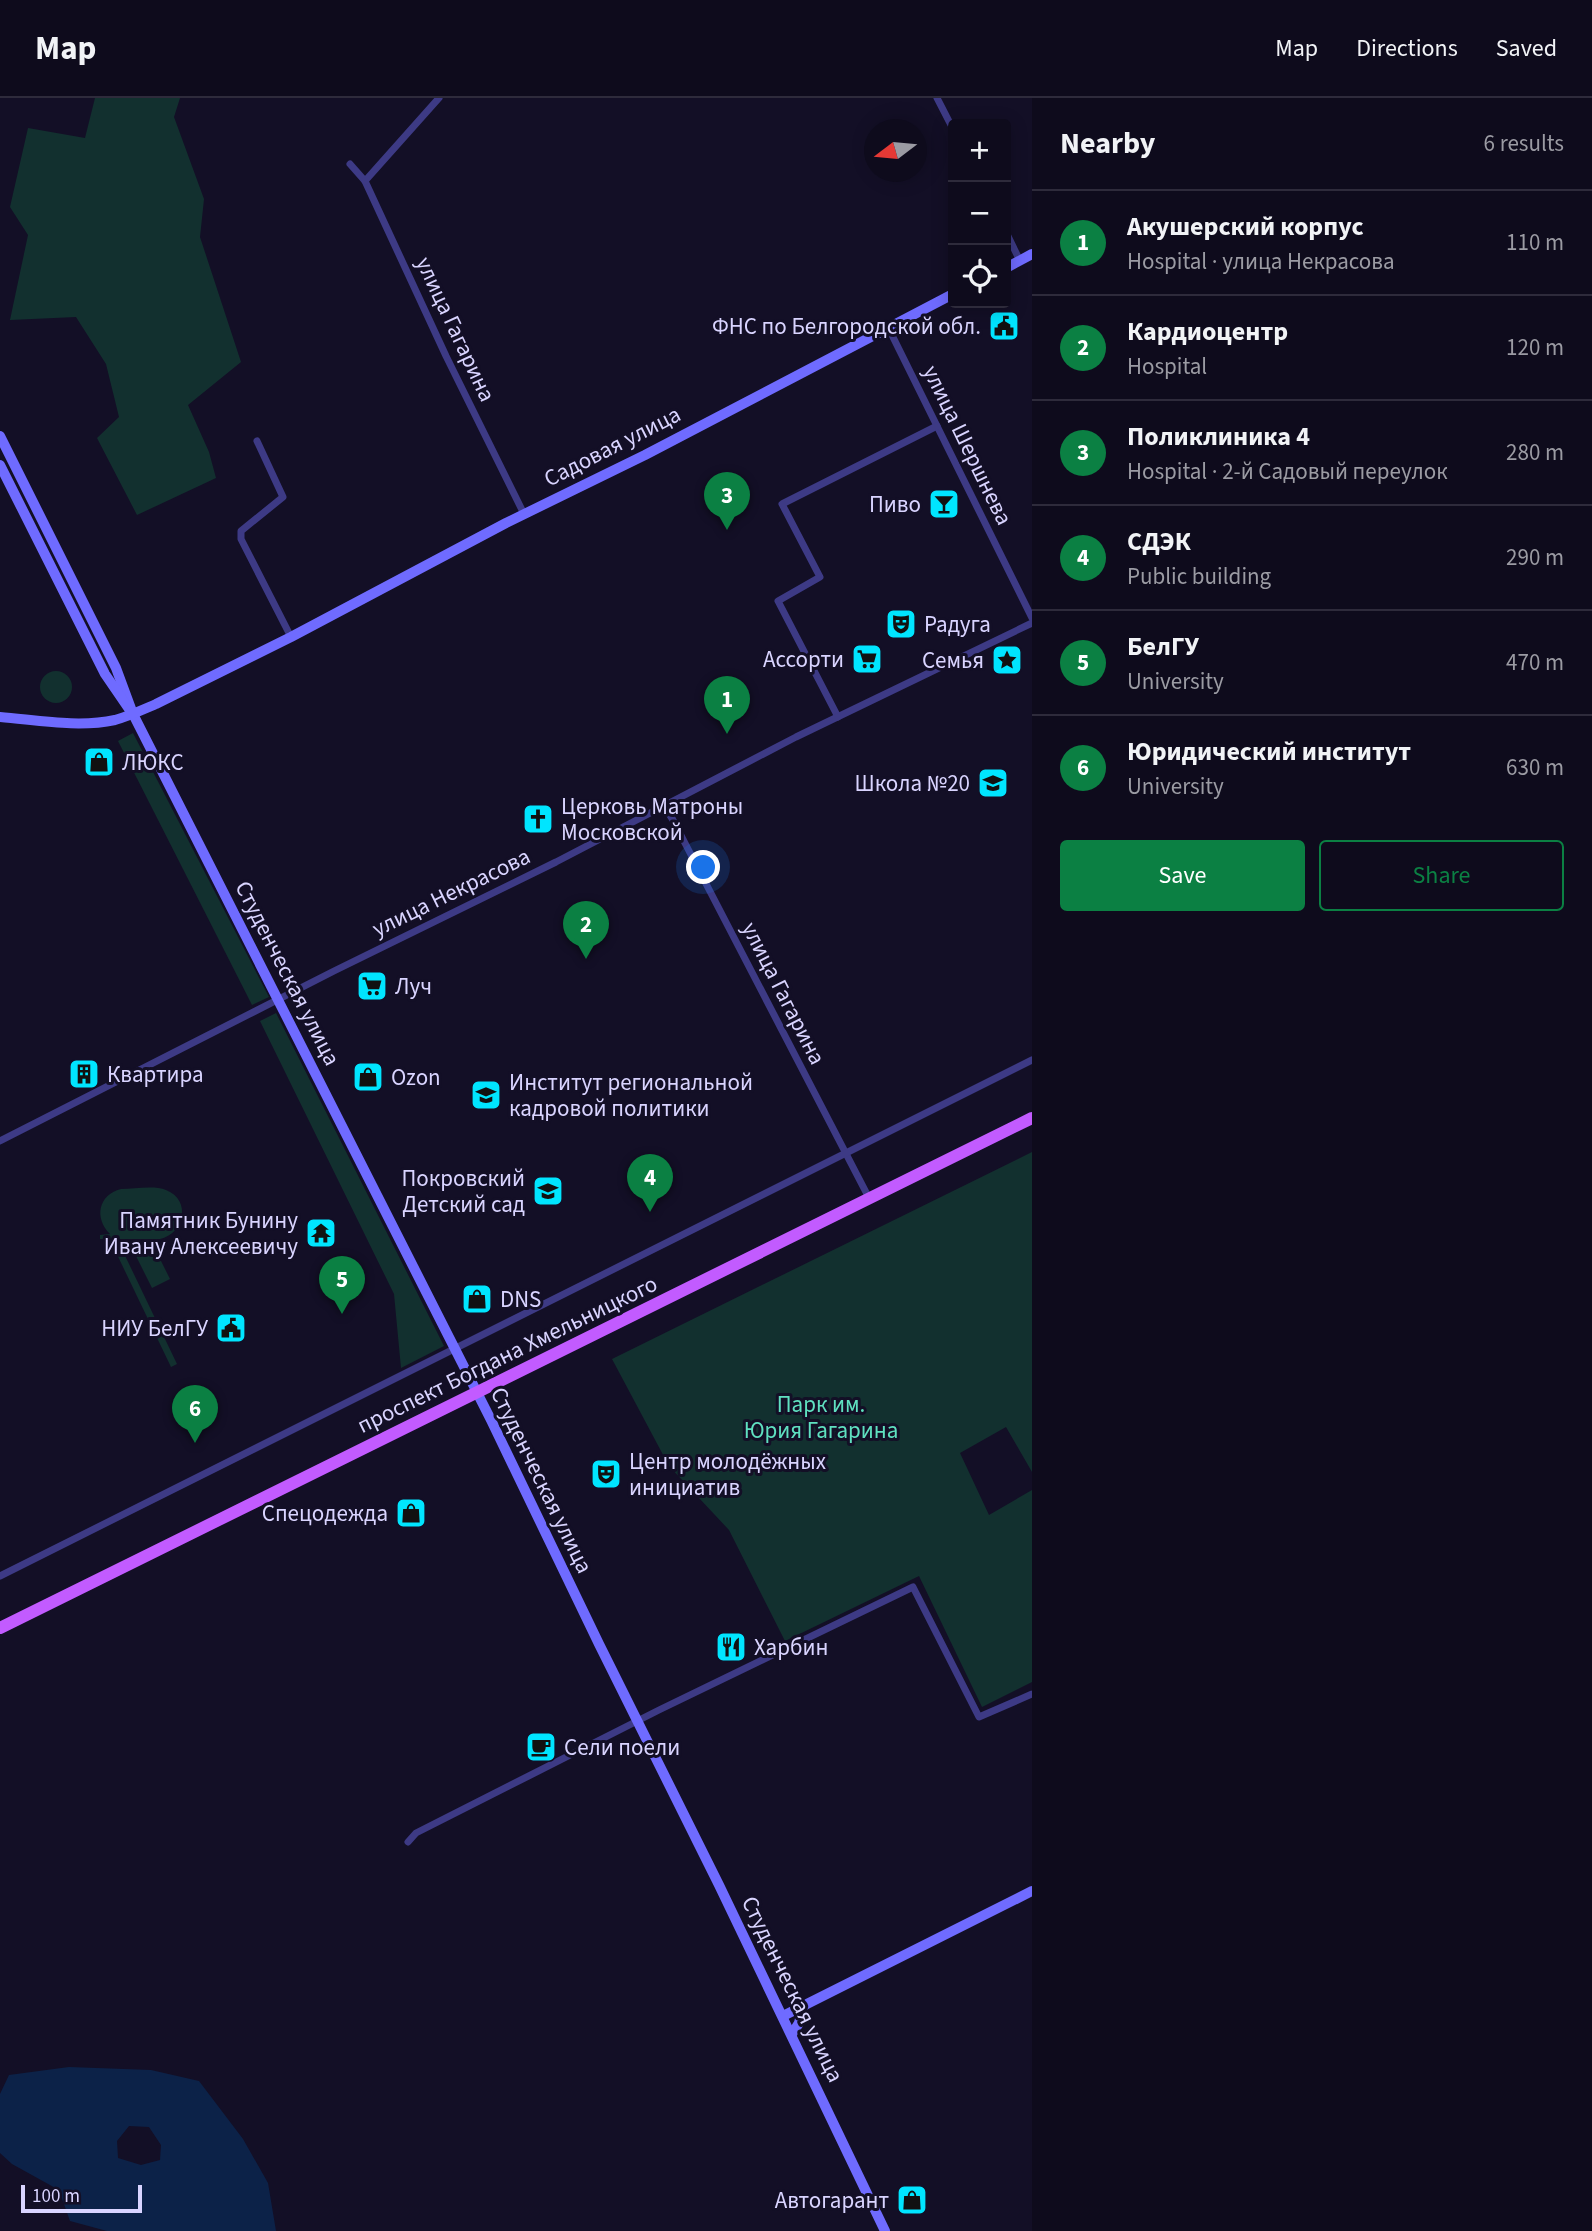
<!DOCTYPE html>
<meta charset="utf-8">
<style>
:root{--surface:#0e0b1c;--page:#171425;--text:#f1f3f6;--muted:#9b9ba3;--line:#2e2b3b;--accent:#0b8043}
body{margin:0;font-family:"Source Sans 3",sans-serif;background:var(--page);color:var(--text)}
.controls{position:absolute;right:21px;top:21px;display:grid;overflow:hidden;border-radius:7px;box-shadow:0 4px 18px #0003}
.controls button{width:63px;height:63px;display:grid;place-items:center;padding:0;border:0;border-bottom:2px solid var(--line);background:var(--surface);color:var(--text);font:35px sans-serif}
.compass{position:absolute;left:864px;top:21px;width:63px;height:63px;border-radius:50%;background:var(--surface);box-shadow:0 4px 18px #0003;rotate:254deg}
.scale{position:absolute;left:21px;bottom:18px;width:121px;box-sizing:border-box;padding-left:7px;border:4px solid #d9d4ff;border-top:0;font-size:19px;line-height:24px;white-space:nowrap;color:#d9d4ff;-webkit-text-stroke:5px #130f26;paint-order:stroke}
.you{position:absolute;left:704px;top:770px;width:24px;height:24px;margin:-18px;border:5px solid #fff;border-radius:50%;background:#1a73e8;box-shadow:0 0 0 10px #1a73e833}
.badge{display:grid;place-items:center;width:46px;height:46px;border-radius:50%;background:var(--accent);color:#fff;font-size:23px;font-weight:700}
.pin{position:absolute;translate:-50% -58px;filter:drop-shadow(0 2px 4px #0008)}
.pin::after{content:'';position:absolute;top:37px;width:24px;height:21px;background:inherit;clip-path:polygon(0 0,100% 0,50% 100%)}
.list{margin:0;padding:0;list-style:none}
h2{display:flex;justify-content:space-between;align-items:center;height:91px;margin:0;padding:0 28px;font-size:30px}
h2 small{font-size:23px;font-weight:400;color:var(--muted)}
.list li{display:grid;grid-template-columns:46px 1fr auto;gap:21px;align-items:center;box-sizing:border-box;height:105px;padding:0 28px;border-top:2px solid var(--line)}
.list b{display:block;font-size:26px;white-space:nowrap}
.list p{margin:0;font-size:23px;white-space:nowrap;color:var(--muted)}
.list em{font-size:23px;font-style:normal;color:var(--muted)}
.actions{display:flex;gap:14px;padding:21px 28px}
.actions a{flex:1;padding:16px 0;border:2px solid var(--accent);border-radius:7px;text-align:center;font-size:24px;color:var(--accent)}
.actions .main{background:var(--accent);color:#fff}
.icon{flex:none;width:38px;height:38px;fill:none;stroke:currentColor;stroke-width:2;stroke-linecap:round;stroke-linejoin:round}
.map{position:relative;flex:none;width:1032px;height:2133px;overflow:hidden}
header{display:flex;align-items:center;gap:42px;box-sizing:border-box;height:98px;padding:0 35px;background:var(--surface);border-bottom:2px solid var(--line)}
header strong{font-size:33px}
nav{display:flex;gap:38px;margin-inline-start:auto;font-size:24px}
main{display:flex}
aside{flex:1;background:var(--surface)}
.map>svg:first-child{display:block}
</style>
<header>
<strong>Map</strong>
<nav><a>Map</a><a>Directions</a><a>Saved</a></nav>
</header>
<main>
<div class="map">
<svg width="1032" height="2133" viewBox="0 0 1032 2133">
<rect width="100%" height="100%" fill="#130f26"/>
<g fill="#12302f">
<path d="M95,0H180L174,19L204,101L200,139L241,264L188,307L209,354L216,380L137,417L97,340L119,319L106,266L76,219L10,222L28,137L10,109L28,30L85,40Z"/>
<circle cx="56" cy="589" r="16"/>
<path d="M133,635L269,899L252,907L118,643Z"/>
<path d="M276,915L444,1248L401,1270L394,1196L260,923Z"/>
<path d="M1032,1054V1374L1006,1329L960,1355L989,1417L1032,1392V1584L982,1609L919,1478L785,1543L729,1432L669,1368L612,1261Z"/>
<path d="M121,1091C135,1091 154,1087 166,1092C192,1102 184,1136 160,1141H100V1137L110,1136C94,1120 98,1097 121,1091Z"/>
<path d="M118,1143L177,1266L171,1269L112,1146Z"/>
<path d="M154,1149L170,1181L152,1190L136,1158Z"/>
</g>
<path fill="#0c2248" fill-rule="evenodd" d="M69,1969L151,1972L199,1983L243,2041L268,2085L276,2133H107L70,2123L59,2092L12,2066L0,2055V1996L9,1977ZM129,2028L149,2029L161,2047L160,2062L141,2067L118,2060L117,2043Z"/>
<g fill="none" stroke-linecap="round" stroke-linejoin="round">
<g stroke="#3d3a85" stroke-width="7">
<path d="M937,0L953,31"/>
<path d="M350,66L365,83L446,258L524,416"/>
<path d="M365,83L439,0"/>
<path d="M1006,134L1020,163"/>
<path d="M888,229L1032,520"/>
<path d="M257,343L283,399L241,433V441L291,539"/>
<path d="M838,619L778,503L820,479L782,406L937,328"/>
<path d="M664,708L673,722L869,1100"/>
<path d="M0,1043L334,873L556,764L796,639L1032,525"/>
<path d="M0,1478L1032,962"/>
<path d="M408,1744L416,1735L659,1612L913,1489L979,1619L1032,1596"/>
</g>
<g stroke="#6f6bff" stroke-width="10">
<path d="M1006,170L1032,156"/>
<path d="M0,338L116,570L133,616L491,1322L599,1546L719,1787L885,2133"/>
<path d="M0,367L105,576L129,611"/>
<path d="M0,619C37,622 78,630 115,622C129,618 142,612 156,606L291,539L506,425L645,357L953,196"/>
<path d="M783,1918L1032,1793"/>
<path d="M792,1936L799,1925L803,1908"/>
</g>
<path stroke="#c25bff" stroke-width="12" d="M0,1530L1032,1020"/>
</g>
<defs>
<g id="civic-square" transform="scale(1.575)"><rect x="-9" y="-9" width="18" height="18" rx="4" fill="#00e5ff" stroke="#130f26"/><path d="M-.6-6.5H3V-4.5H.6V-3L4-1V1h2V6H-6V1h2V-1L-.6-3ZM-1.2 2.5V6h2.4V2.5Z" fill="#111"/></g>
<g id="bar-square" transform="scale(1.575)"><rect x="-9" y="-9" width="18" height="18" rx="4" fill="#00e5ff" stroke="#130f26"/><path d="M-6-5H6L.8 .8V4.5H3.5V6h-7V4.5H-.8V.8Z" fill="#111"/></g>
<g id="theatre-square" transform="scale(1.575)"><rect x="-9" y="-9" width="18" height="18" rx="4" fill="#00e5ff" stroke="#130f26"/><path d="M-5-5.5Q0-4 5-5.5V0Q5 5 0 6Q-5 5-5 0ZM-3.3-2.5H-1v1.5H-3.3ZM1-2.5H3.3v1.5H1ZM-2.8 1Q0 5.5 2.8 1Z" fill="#111"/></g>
<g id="supermarket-square" transform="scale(1.575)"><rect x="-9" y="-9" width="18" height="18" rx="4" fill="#00e5ff" stroke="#130f26"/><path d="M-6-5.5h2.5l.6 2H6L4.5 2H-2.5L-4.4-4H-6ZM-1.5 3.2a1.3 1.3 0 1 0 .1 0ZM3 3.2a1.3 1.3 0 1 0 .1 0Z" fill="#111"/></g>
<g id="sight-square" transform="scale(1.575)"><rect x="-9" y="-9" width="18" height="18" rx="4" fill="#00e5ff" stroke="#130f26"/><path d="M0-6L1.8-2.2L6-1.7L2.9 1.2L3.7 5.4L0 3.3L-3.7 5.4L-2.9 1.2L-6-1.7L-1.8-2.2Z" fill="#111"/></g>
<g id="shop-square" transform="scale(1.575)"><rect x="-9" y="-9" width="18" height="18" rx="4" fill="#00e5ff" stroke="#130f26"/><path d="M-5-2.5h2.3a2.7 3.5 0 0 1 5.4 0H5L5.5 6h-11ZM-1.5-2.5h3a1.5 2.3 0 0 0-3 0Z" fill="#111"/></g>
<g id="school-square" transform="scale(1.575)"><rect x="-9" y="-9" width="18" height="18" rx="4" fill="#00e5ff" stroke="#130f26"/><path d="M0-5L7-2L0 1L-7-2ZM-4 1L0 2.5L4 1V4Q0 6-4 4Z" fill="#111"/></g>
<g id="church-square" transform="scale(1.575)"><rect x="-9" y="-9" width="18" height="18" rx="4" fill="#00e5ff" stroke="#130f26"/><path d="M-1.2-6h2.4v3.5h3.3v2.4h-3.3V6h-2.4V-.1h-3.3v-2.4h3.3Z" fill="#111"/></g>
<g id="building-square" transform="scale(1.575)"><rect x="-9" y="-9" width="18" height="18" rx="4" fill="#00e5ff" stroke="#130f26"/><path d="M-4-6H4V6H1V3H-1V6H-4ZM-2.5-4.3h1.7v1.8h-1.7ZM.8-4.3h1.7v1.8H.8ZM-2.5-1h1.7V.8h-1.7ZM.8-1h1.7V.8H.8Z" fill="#111"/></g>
<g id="university-square" transform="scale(1.575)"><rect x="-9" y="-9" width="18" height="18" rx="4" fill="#00e5ff" stroke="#130f26"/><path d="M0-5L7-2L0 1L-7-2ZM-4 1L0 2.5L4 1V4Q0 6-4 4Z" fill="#111"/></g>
<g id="temple-square" transform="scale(1.575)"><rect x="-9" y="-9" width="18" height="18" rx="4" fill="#00e5ff" stroke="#130f26"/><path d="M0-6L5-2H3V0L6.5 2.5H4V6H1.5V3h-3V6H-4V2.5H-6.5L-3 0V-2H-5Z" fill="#111"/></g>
<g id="restaurant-square" transform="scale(1.575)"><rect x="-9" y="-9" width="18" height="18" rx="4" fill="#00e5ff" stroke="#130f26"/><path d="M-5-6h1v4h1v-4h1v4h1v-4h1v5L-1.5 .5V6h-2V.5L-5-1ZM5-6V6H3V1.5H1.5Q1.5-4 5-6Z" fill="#111"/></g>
<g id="cafe-square" transform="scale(1.575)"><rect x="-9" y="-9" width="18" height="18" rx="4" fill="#00e5ff" stroke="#130f26"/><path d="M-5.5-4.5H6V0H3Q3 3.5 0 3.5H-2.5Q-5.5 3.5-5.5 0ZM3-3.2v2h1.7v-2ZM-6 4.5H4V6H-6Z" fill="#111"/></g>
</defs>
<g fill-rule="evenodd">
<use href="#civic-square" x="1004" y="228"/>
<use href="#bar-square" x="944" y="406"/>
<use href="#theatre-square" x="901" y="526"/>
<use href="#supermarket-square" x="867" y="561"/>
<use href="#sight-square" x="1007" y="562"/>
<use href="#shop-square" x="99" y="664"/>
<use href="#school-square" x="993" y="685"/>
<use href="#church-square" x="538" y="721"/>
<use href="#supermarket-square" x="372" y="888"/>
<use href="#building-square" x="84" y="976"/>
<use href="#shop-square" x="368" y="979"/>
<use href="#university-square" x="486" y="997"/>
<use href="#school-square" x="548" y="1093"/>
<use href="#temple-square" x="321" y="1135"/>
<use href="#shop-square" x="477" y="1201"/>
<use href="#civic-square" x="231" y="1230"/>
<use href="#theatre-square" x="606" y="1376"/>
<use href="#shop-square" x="411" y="1415"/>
<use href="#restaurant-square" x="731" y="1549"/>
<use href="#cafe-square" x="541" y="1649"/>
<use href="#shop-square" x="912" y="2102"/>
</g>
<g text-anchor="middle" stroke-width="6" stroke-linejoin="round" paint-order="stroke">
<g font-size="23" fill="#d9d4ff" stroke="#130f26" text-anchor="start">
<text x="981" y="236" text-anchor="end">ФНС по Белгородской обл.</text>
<text x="921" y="414" text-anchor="end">Пиво</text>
<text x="924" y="534">Радуга</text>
<text x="844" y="569" text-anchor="end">Ассорти</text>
<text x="984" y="570" text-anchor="end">Семья</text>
<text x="122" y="672">ЛЮКС</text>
<text x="970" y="693" text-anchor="end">Школа №20</text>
<text x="561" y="716">Церковь Матроны<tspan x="561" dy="26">Московской</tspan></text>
<text x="395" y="896">Луч</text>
<text x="107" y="984">Квартира</text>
<text x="391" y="987">Ozon</text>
<text x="509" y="992">Институт региональной<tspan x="509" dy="26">кадровой политики</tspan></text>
<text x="525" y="1088" text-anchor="end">Покровский<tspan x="525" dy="26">Детский сад</tspan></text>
<text x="298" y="1130" text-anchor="end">Памятник Бунину<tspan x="298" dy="26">Ивану Алексеевичу</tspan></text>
<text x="500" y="1209">DNS</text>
<text x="208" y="1238" text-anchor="end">НИУ БелГУ</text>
<text x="629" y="1371">Центр молодёжных<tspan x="629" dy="26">инициатив</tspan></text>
<text x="388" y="1423" text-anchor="end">Спецодежда</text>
<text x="754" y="1557">Харбин</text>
<text x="564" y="1657">Сели поели</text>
<text x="889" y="2110" text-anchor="end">Автогарант</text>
</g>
<g font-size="23" fill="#d9d4ff" stroke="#130f26">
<text transform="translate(456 231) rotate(65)" y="8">улица Гагарина</text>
<text transform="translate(968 347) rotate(64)" y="8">улица Шершнева</text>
<text transform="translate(612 348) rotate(-27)" y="8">Садовая улица</text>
<text transform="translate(451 794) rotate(-26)" y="8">улица Некрасова</text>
<text transform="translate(288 875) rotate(63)" y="8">Студенческая улица</text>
<text transform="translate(784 895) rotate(63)" y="8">улица Гагарина</text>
<text transform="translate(507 1256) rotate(-26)" y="8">проспект Богдана Хмельницкого</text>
<text transform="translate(542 1382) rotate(64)" y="8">Студенческая улица</text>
<text transform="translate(793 1891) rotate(64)" y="8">Студенческая улица</text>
</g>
<g font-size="23" fill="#5fe0c0" stroke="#130f26">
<text x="821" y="1314">Парк им.<tspan x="821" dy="26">Юрия Гагарина</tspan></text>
</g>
</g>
</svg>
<div class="controls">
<button>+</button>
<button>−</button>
<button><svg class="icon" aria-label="locate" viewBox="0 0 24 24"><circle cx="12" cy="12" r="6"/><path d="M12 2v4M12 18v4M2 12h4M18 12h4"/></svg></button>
</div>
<svg class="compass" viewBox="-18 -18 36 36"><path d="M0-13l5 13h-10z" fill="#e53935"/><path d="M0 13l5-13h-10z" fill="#9b9ba3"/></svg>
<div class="scale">100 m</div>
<div class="you"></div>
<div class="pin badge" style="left:727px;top:636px">1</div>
<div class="pin badge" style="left:586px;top:861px">2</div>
<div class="pin badge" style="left:727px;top:432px">3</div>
<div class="pin badge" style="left:650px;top:1114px">4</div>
<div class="pin badge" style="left:342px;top:1216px">5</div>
<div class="pin badge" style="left:195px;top:1345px">6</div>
</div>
<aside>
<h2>Nearby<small>6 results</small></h2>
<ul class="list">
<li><span class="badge">1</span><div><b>Акушерский корпус</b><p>Hospital · улица Некрасова</p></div><em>110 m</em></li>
<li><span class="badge">2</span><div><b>Кардиоцентр</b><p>Hospital</p></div><em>120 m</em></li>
<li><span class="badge">3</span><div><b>Поликлиника 4</b><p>Hospital · 2-й Садовый переулок</p></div><em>280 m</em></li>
<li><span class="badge">4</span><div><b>СДЭК</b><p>Public building</p></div><em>290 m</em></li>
<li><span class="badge">5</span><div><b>БелГУ</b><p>University</p></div><em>470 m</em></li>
<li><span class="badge">6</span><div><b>Юридический институт</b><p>University</p></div><em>630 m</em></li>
</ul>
<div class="actions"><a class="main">Save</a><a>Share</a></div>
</aside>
</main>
